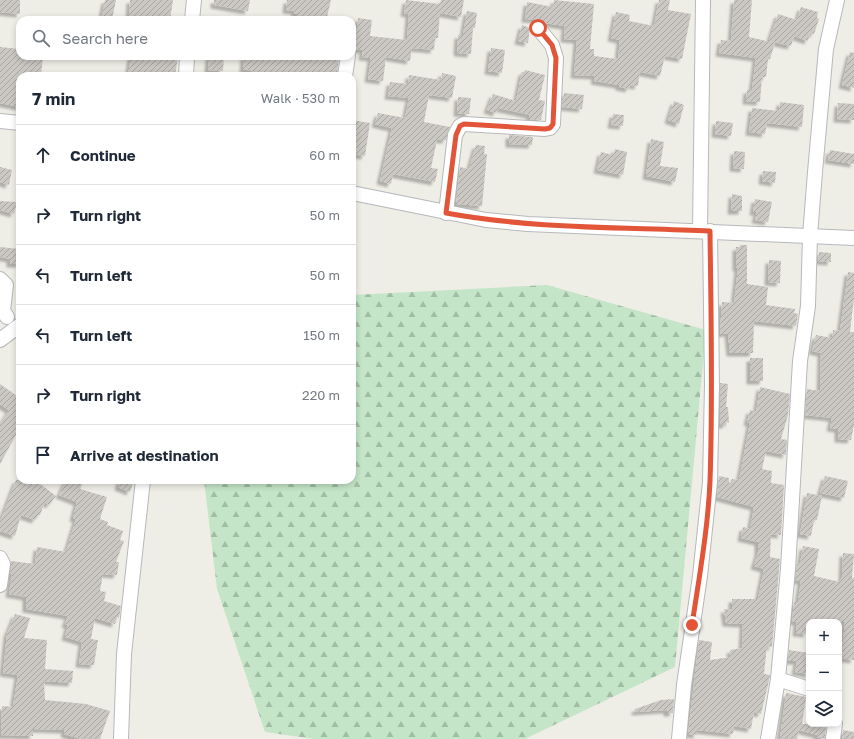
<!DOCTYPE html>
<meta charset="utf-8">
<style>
:root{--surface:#fff;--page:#f2f2f3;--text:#1f2937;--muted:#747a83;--line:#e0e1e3}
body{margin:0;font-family:"Golos Text",sans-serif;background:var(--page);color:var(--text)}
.controls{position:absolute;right:12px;bottom:12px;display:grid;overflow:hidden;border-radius:8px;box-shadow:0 2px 6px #0003}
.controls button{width:36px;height:36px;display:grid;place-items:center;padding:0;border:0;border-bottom:1px solid var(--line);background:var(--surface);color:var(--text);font:20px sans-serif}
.stop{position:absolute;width:12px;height:12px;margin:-9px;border:3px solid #e25539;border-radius:50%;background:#fff}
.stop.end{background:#e25539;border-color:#fff;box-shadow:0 1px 4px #0008}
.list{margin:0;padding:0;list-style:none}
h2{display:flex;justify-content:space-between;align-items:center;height:52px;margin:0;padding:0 16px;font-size:17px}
h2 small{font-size:13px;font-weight:400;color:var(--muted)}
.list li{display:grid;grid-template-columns:26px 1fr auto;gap:12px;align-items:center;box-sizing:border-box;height:60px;padding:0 16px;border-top:1px solid var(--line)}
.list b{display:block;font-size:15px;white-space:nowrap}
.list em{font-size:13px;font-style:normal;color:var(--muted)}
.icon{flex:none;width:22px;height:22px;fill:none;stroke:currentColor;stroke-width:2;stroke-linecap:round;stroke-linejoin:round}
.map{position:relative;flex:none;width:854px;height:739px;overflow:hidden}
.search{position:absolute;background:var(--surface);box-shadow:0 2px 6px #0003;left:16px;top:16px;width:340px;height:44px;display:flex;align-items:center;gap:10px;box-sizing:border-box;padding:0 14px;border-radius:12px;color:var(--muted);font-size:15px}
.panel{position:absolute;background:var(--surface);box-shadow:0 2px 6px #0003;left:16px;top:72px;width:340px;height:412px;border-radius:12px}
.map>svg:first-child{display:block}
</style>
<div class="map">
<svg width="854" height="739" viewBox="0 0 854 739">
<defs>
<pattern id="forest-firs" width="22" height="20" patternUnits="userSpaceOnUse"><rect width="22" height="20" fill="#c4e5c7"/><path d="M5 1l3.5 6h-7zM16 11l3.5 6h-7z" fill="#a2bda5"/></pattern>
<pattern id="building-hatch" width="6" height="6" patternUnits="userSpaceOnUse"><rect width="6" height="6" fill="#cbc8c3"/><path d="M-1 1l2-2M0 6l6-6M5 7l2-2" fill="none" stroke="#a8a6a2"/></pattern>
<filter id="shadow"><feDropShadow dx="-3.5" dy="3.5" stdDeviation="1" flood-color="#0004"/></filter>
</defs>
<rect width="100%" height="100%" fill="#efeee6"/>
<path fill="url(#forest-firs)" d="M547,285L706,330L675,667L525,739H314L265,732L217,589L204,480H352V295Z"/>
<g fill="url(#building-hatch)" filter="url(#shadow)">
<path d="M0,0H20V14L0,12Z"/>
<path d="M105,0H116L112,20H101Z"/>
<path d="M130,0H173L170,20H129Z"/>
<path d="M214,0H250L248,11L214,5Z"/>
<path d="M287,0H331L327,17L319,15V20H297V14L294,13L295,11L286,10Z"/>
<path d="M406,0L440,4L441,0H464L461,17L440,13L438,38H435L434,50L412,48L410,61L386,57L383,81L368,79L371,58L362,57L363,50L355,49L358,18L372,20L370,36L407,40L409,14L404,13Z"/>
<path d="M554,0L594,4L590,49H594V56L618,59L620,40L611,38L616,12L630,15L629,21L654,26L659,0H670L668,10L691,14L682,59L665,56L660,76L640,72L638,86L630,85L629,89L619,87V85L594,81L595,76L574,75L577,40L564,39L565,26L545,23L541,20L525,19L527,2L553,7Z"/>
<path d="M734,0H752L749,37L775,43L770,59H768L766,77H762L760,102L746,101L747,90H752L756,58L719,53L721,40L731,41Z"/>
<path d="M801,7L818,12L817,18L819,19L814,34L810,33L808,41L794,36L791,46L769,41L778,14L797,20Z"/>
<path d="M467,11L477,13L475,28H473L471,54L458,53L457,51L458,35H463Z"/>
<path d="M522,25L530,28L528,43L518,41Z"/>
<path d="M0,47L20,49V56H43L41,76H20V107L0,103Z"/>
<path d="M491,48L505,50L502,73L488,71Z"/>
<path d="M850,52L854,53V88L842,85Z"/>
<path d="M131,56H178L175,76H128Z"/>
<path d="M209,56L224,57L223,71L208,70Z"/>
<path d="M244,56H339L337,76H271L243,69Z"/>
<path d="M525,70L545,75L539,100L545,101L541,120L529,119L530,115L498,108L496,113L487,110L493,94L516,101L522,72H524Z"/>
<path d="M442,73L456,76L452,98L429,95L424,122L450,127L446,140H437L431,168L438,169L435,182L393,174L391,184L380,181L392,128L375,124L378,113L405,118L409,98L388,96L390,82L408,84L409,75L441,80Z"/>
<path d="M564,93L584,95L582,109L562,107Z"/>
<path d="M458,97L471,98L469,114L457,113Z"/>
<path d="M674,101L684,105L679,124L668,120Z"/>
<path d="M780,102L804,105L802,127L767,123L765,134L749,132L752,108L779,111Z"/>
<path d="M838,103L854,104V120L837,119Z"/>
<path d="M613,114L624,115L623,126L611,125Z"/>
<path d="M352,120L370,123L365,156L352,154Z"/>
<path d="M716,121L733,123L731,136L715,134Z"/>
<path d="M509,135L533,137L532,145L509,144Z"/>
<path d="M651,139L664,142L660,166L678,168L675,182L646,176Z"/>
<path d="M476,145L485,146L484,154H487L482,206L456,204L460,167L469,169Z"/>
<path d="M615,149L627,152L623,175L597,170L601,152L613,155Z"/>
<path d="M830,150L854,154V164L828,160Z"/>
<path d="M734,151L745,152L744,169L733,168Z"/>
<path d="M0,167L12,170L9,185L0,182Z"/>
<path d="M763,171L776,172L775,183L762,181Z"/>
<path d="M732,194L742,196V211H731Z"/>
<path d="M755,199L772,202L768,222L755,220L757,212H753Z"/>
<path d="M0,201L17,202L14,214L0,210Z"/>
<path d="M740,245H747V284L768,287L766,305L795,309L794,313L798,314L796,326L754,321L753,353H730L728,333L720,334L722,302L734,303L738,268H736V247H740Z"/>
<path d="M0,247L20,249V264H10V259L0,257Z"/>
<path d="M819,252L831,253V262L818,261Z"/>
<path d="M769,260L781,261L780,283L768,282Z"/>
<path d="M848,272L854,273V298L850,332H854V425L851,440L838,439V429L830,428L832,418L805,415L807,389L820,391L821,353L812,351L816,335L832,338L833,330L840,331Z"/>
<rect x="750" y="358" width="13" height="23"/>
<path d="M720,383L728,384L726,407H728L729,423L726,422V425H720Z"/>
<path d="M0,384L20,398V424L15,432L17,433L0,464V425L9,410L0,404Z"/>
<path d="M760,387L790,394L788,415L781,439L787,440L786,455L766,451L762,469L772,471L771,483L784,485L781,535L771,534L770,557L780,559L772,647L767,646L764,674L770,675L768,685L761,714L754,712L751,729L734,726L733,734L697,730V735L688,734L699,640L712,642L710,660L731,657L730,650L742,648L743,624L726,623L724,609L732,610V599H758L764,569L754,566L758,552V542L741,538L743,527L750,529L754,507L717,497L719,476L729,478V485L732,479L739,480L750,423L747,422L750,410L756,412Z"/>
<path d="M825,476L848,481L844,498L820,493Z"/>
<path d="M16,480H35L56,496L49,505L45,502L40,515H38L35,520L21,515L15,536L0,531V522Z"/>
<path d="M66,480H84L80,489L107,497L100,519L108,522L107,525L123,531L120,540L124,541L116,562H119L117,575L103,574L100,591L106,592L104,601L121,606L119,618L117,617L115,624L95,618L91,639L98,640L94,665L79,664L82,642L65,637L68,625L65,624L68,616L26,609V597L9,594L12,574H10L11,561L35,564L37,547L66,552L76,519L73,518L77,502L59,495Z"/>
<path d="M120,480H134L130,492L118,487Z"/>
<path d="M807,493L822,496L817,520H814L811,536L800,534Z"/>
<path d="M803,546L819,549L814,576L840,582L842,577L843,553L854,554L852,578H854V660L839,658V641L843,642L845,622H808L807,634L796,633L797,622L792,621L794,602H798L801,581L795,580L797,563L800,564Z"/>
<path d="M15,614L30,618L24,638L47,640L45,669L73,671L72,683L44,681L45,700L86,704L110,711L100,739H81L64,734L65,730L33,729V736L1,735L2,706L13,707L18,675L3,673L7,634Z"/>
<path d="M789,650L809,653V674L795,672L797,661H788Z"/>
<path d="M786,693L806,697L802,724H826L825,739L817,737L818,735L799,730L797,739H780Z"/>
<path d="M674,699L673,713H667V710L635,712V709L661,700Z"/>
<path d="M843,730L854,732V739H842Z"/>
</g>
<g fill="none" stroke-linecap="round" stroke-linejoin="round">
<g stroke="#b6b8bc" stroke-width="16">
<g id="minor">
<path d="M192,20L194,0"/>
<path d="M186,76L187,56"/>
<path d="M345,76L348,56"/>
<path d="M0,121L20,123"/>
<path d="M352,193L486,220L528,224L854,238"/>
<path d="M446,213L455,135L460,126L464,124L545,129L550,128L553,124L556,58L552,45L538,28"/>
<path d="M700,231L703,0"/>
<path d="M0,279L6,285L3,311L7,317"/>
<path d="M0,340L20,325"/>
<path d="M0,558L3,564L0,585"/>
<path d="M778,679L809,689"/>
<path d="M121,739L124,654L143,480"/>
<path d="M679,739L684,685L700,576L710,482L712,385L710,231"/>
<path d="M768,739L778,679L788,569L800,361L808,306L810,236L815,172L826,49L837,0"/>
<path d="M833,739L835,724"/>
</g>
</g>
<use href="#minor" stroke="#fff" stroke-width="14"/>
</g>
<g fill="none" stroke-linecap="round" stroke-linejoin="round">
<path stroke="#e25539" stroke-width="5" d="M538,28L552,45L556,58L553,124L550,128L545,129L464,124L460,126L456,135L446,213C533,229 622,227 710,231C711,314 713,398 710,481C708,529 699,578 692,625"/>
</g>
</svg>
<div class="controls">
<button>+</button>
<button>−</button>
<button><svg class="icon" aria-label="layers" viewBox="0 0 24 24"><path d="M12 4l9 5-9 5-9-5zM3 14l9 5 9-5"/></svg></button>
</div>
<div class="stop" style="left:538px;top:28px"></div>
<div class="stop end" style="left:692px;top:625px"></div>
<div class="search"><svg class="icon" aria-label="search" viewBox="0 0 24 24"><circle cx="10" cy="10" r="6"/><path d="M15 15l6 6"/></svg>Search here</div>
<section class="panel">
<h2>7 min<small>Walk · 530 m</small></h2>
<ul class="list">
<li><svg class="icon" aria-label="ahead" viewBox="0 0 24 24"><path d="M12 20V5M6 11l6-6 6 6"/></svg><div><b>Continue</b></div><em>60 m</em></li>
<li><svg class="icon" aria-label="right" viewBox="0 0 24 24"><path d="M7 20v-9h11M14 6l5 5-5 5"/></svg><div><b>Turn right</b></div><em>50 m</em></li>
<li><svg class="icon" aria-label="left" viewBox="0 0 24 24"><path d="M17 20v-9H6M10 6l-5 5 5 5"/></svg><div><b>Turn left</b></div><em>50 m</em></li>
<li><svg class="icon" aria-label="left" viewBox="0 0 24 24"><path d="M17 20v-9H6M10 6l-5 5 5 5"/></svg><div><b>Turn left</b></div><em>150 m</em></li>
<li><svg class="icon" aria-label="right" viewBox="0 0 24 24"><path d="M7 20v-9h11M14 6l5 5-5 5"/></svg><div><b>Turn right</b></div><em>220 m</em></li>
<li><svg class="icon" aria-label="arrive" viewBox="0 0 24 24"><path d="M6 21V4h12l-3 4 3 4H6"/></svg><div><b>Arrive at destination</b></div></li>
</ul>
</section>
</div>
